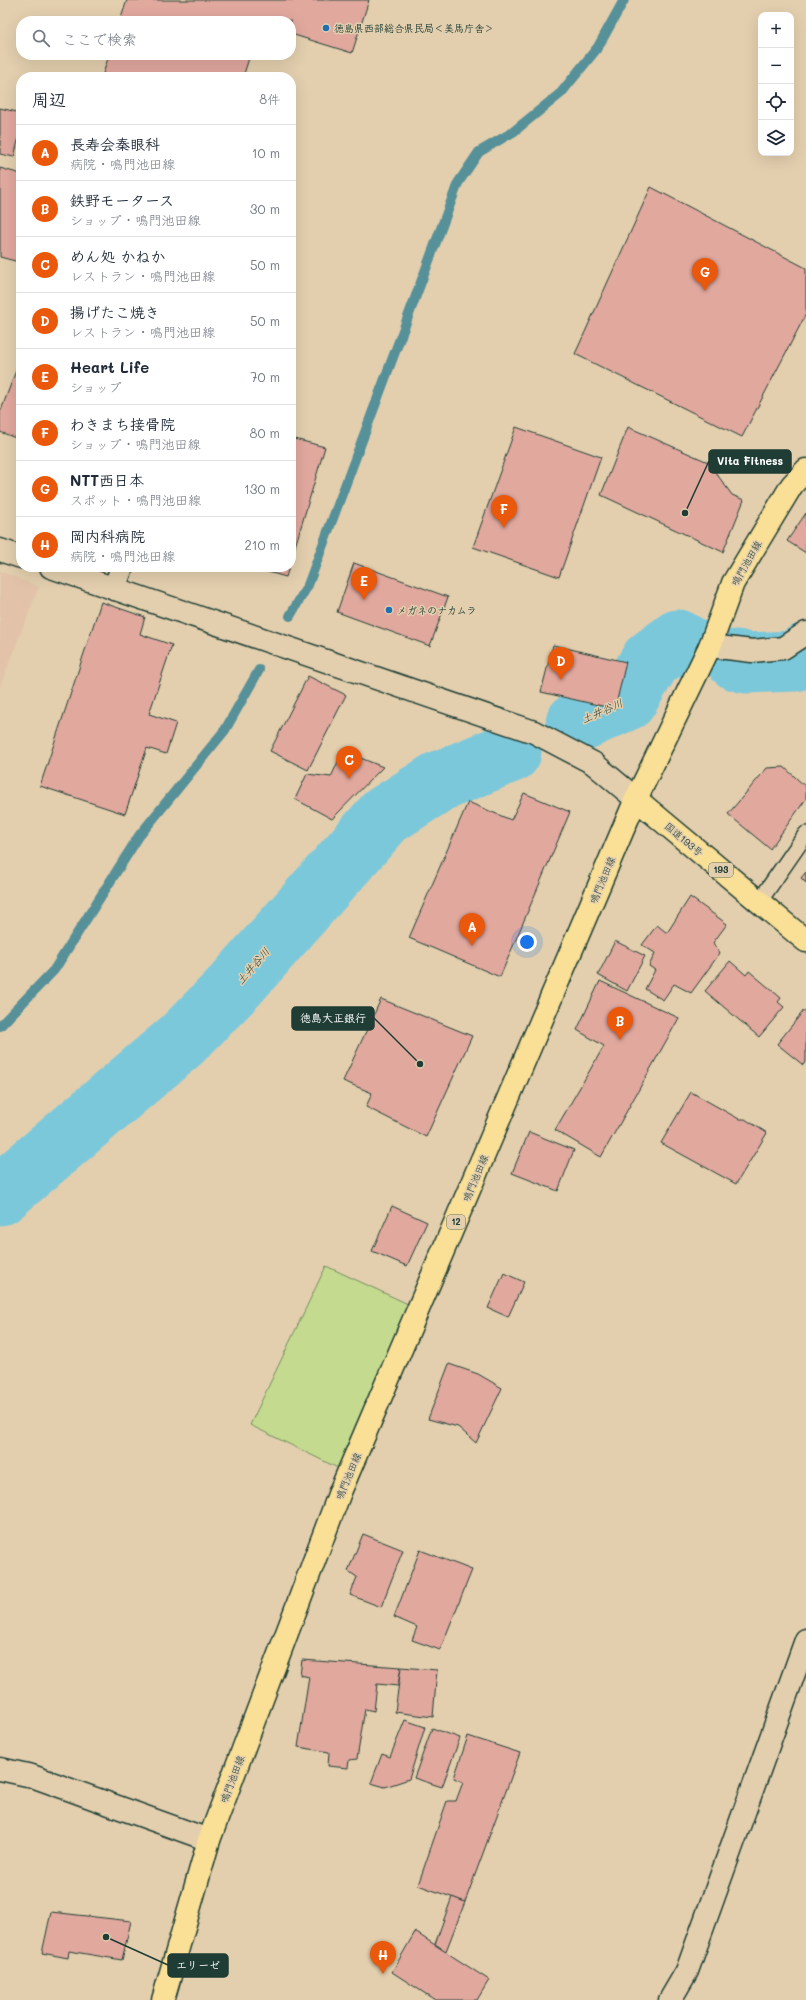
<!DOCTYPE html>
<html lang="ja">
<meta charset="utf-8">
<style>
:root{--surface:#fff;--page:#f2f2f3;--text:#1f2937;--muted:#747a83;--line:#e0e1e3;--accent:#ea580c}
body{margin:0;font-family:Mali,"Klee One",sans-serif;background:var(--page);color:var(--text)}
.controls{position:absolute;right:12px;top:12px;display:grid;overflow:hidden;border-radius:8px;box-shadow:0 4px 16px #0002}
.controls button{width:36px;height:36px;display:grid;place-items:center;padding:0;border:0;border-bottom:1px solid var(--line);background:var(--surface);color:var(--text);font:20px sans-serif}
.you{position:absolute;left:527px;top:942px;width:14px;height:14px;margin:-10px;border:3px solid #fff;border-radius:50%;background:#1a73e8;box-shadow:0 0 0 6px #1a73e833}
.badge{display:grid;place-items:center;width:26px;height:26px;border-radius:50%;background:var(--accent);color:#fff;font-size:13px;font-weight:700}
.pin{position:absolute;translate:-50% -33px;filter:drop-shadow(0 1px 2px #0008)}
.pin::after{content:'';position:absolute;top:21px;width:14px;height:12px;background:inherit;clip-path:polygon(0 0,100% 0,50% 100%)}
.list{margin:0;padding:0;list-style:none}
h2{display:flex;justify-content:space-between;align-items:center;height:52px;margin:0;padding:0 16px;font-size:17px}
h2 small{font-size:13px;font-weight:400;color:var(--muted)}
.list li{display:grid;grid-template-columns:26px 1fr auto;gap:12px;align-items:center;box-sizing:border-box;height:56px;padding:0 16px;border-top:1px solid var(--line)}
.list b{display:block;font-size:15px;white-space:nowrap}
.list p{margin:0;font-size:13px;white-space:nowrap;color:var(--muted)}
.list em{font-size:13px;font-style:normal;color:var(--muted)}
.icon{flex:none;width:22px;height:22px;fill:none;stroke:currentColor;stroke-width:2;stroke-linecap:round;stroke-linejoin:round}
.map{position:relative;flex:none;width:806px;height:2000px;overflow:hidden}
.search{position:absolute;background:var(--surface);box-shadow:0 4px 16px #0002;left:16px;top:16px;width:280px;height:44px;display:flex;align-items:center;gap:10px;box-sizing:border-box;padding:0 14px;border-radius:16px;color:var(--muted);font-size:15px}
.panel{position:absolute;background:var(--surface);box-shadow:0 4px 16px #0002;left:16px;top:72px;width:280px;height:500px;border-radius:16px}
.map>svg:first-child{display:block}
</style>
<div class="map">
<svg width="806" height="2000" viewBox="0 0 806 2000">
<rect width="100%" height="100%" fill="#e3cfae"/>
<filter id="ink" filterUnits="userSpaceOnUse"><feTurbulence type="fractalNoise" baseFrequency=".025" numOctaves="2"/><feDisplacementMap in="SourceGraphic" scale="8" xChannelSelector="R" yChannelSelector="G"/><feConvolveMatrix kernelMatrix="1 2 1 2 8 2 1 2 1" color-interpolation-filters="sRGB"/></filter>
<g filter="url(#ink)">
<path fill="#e2c3a9" d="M0,571L39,587L0,686Z"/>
<path fill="#c4da8f" stroke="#728c62" d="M326,1266L408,1304L338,1468L250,1425Z"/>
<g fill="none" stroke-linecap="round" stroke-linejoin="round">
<g stroke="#579098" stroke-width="10">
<path d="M290,616L308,585L458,183L479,152L513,132L561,93L598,47L624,0"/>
<path d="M0,1026L54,970L139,836L225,730L259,670"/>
</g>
<g stroke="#7cc8db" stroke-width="61">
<path d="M736,660L747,663L794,661L806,653"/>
<path d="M576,723L627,700L651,660L678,640L693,649"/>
<path d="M0,1195L182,1040L235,986L385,816L438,782L511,752"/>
</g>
</g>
<g fill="#e1a89e" stroke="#1f3d34">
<path d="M127,0H369L352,53L291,34V21H120Z"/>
<path d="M109,55H250L243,77H102Z"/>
<path d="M0,108L21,113V129L14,157L0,154Z"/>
<path d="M0,168L21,174V253L19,262L0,257Z"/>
<path d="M651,187L806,268V314L742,437L575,354Z"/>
<path d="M17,368L21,370V440L0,432V413Z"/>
<path d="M516,427L601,457L559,577L473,547Z"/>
<path d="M628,427L708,462L732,495L744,500L723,552L601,495Z"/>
<path d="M291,438L325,447L291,560Z"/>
<path d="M806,513V553L787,541Z"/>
<path d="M354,563L448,597L430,646L337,612Z"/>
<path d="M250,567H289L286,577Z"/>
<path d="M101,602L145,617L140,634L172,645L149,714L176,723L166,754L147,748L125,814L40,786Z"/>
<path d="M553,645L626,662L615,709L541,692Z"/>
<path d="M308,676L346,695L308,770L270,751Z"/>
<path d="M343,751L383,767L332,819L295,799L307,774L331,777Z"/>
<path d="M784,767L806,787V799L770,849L728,814L767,768Z"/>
<path d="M524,793L570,812L500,977L409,938L468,802L511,820Z"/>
<path d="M806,872V883L801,878Z"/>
<path d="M690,897L727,924L713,943L720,953L691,993L674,984L663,1000L645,989L655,970L649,966L655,953L642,945L657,925L667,933Z"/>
<path d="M615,941L645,956L627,991L598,975Z"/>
<path d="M730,961L746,975L749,971L781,998L778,1002L784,1007L759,1037L705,991Z"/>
<path d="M600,981L679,1018L601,1157L555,1130L604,1046L577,1030Z"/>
<path d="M381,999L472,1036L426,1137L366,1107L372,1093L343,1081Z"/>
<path d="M804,1010L806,1012V1061L803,1065L777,1044Z"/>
<path d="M691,1092L739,1119H745L767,1133L736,1184L661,1143Z"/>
<path d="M529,1132L574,1150L558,1191L512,1173Z"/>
<path d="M392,1206L427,1222L407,1266L372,1251Z"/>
<path d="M504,1273L524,1282L508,1317L488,1308Z"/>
<path d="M449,1364L478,1374L502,1388L476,1443L458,1427L428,1419Z"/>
<path d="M363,1534L403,1550L381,1607L350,1595L357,1577L348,1571Z"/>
<path d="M420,1550L472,1570L440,1650L412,1640L417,1627L394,1617Z"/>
<path d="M302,1660L401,1667L398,1686L377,1684L374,1711L365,1709L357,1759L349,1760L348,1768L328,1766L329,1752L298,1747L309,1677L300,1675Z"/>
<path d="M401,1667L437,1670L433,1717L395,1712Z"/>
<path d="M405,1720L425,1727L409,1779L385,1787L371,1783L382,1754L390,1757Z"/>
<path d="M432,1728L460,1738L442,1787L414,1778Z"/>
<path d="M468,1736L520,1753L465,1902L418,1885L447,1801H456L463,1782L454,1778Z"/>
<path d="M452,1897L465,1902L446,1951L435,1944Z"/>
<path d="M51,1912L131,1921L122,1960L69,1951L68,1958L42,1953Z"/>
<path d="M415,1932L489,1980L477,2000H435L392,1972Z"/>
</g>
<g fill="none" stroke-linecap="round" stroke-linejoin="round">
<g stroke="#1f3d34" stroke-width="18">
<path id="lane" d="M759,902L806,834"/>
</g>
<g stroke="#1f3d34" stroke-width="25">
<g id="street">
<path d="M114,589L122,567"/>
<path d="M710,646L752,651L783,648L806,633"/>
<path d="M0,1769L32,1776L209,1840"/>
<path d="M670,2000L687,1971L806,1640"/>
</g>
</g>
<g stroke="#1f3d34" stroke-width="25">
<g id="secondary">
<path d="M0,550L21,557"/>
<path d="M51,567L534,732L593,763L636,799"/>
</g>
</g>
<g stroke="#1f3d34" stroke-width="25">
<path id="primary" d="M163,2000L209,1840L340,1492L636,799L710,646L733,583L792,485L806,470"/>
</g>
<g stroke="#1f3d34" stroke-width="25">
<path id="highway" d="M636,799L806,941"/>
</g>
<use href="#lane" stroke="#e3cfae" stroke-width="15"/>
<use href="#street" stroke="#e3cfae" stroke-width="22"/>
<use href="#secondary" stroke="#e3cfae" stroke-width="22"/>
<use href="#primary" stroke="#fadf96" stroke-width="22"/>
<use href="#highway" stroke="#fadf96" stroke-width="22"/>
</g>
</g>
<g fill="#1f6fb2" stroke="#e3cfae" stroke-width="1.5">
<circle cx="326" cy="28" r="4"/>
<circle cx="389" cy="610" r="4"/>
</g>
<g text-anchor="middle" stroke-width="3" stroke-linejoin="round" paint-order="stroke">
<g fill="#e3cfae" stroke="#5a6959" stroke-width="1">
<rect x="709" y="863" width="24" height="14" rx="3"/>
<rect x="447" y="1215" width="18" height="14" rx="3"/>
</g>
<g font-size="9" font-weight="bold" fill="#1f3d34">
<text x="721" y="873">193</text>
<text x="456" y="1225">12</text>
</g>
<g font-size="10" font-weight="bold" fill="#1f3d34" stroke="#e3cfae" text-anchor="start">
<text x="334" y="32">徳島県西部総合県民局＜美馬庁舎＞</text>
<text x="397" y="614">メガネのナカムラ</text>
</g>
<g font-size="10" fill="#1f3d34" stroke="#e3cfae">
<text transform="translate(746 563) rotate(-60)" y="4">鳴門池田線</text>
<text transform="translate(684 839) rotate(40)" y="4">国道193号</text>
<text transform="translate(602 880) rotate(-67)" y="4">鳴門池田線</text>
<text transform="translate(475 1178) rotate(-67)" y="4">鳴門池田線</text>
<text transform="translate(348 1476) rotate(-67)" y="4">鳴門池田線</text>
<text transform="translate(232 1779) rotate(-69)" y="4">鳴門池田線</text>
</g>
<g font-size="11" font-style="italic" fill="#24443c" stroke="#e3cfae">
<text transform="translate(602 711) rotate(-24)" y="4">土井谷川</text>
<text transform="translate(253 966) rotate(-49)" y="4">土井谷川</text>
</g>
</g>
<path fill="none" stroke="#1f3d34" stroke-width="1.5" d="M685 513L709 461M420 1064L374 1018M106 1937L168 1965"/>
<g fill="#1f3d34" stroke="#e3cfae" stroke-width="1.5">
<circle cx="685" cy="513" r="4"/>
<circle cx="420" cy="1064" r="4"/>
<circle cx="106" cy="1937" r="4"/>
</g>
<g fill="#1f3d34" stroke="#1f3d34" stroke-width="1.5">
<rect x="709" y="450" width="82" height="23" rx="4"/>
<rect x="292" y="1007" width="82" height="23" rx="4"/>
<rect x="168" y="1954" width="60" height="23" rx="4"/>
</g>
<g font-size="11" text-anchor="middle" font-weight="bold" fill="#fff">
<text x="750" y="465">Vita Fitness</text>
<text x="333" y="1022">徳島大正銀行</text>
<text x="198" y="1969">エリーゼ</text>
</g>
</svg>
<div class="controls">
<button>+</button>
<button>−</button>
<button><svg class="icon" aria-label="locate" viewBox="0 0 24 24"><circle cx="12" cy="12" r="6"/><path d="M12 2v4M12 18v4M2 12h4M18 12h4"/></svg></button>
<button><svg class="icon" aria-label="layers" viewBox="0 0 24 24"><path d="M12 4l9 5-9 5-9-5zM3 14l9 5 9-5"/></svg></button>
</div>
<div class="you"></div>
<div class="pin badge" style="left:472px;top:946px">A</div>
<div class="pin badge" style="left:620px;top:1040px">B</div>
<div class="pin badge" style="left:349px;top:779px">C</div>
<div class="pin badge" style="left:561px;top:680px">D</div>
<div class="pin badge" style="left:364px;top:600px">E</div>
<div class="pin badge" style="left:504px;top:528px">F</div>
<div class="pin badge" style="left:705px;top:291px">G</div>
<div class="pin badge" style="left:383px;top:1974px">H</div>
<div class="search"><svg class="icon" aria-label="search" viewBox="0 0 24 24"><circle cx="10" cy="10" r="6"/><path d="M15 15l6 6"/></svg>ここで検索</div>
<section class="panel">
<h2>周辺<small>8件</small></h2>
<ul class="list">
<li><span class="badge">A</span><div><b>長寿会秦眼科</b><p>病院 · 鳴門池田線</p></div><em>10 m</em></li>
<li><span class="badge">B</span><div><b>鉄野モータース</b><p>ショップ · 鳴門池田線</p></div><em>30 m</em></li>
<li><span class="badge">C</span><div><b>めん処 かねか</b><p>レストラン · 鳴門池田線</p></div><em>50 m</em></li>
<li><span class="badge">D</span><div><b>揚げたこ焼き</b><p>レストラン · 鳴門池田線</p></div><em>50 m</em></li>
<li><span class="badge">E</span><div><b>Heart Life</b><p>ショップ</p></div><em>70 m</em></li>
<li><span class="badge">F</span><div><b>わきまち接骨院</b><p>ショップ · 鳴門池田線</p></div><em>80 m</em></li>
<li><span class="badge">G</span><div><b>NTT西日本</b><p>スポット · 鳴門池田線</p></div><em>130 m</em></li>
<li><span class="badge">H</span><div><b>岡内科病院</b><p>病院 · 鳴門池田線</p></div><em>210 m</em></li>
</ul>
</section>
</div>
